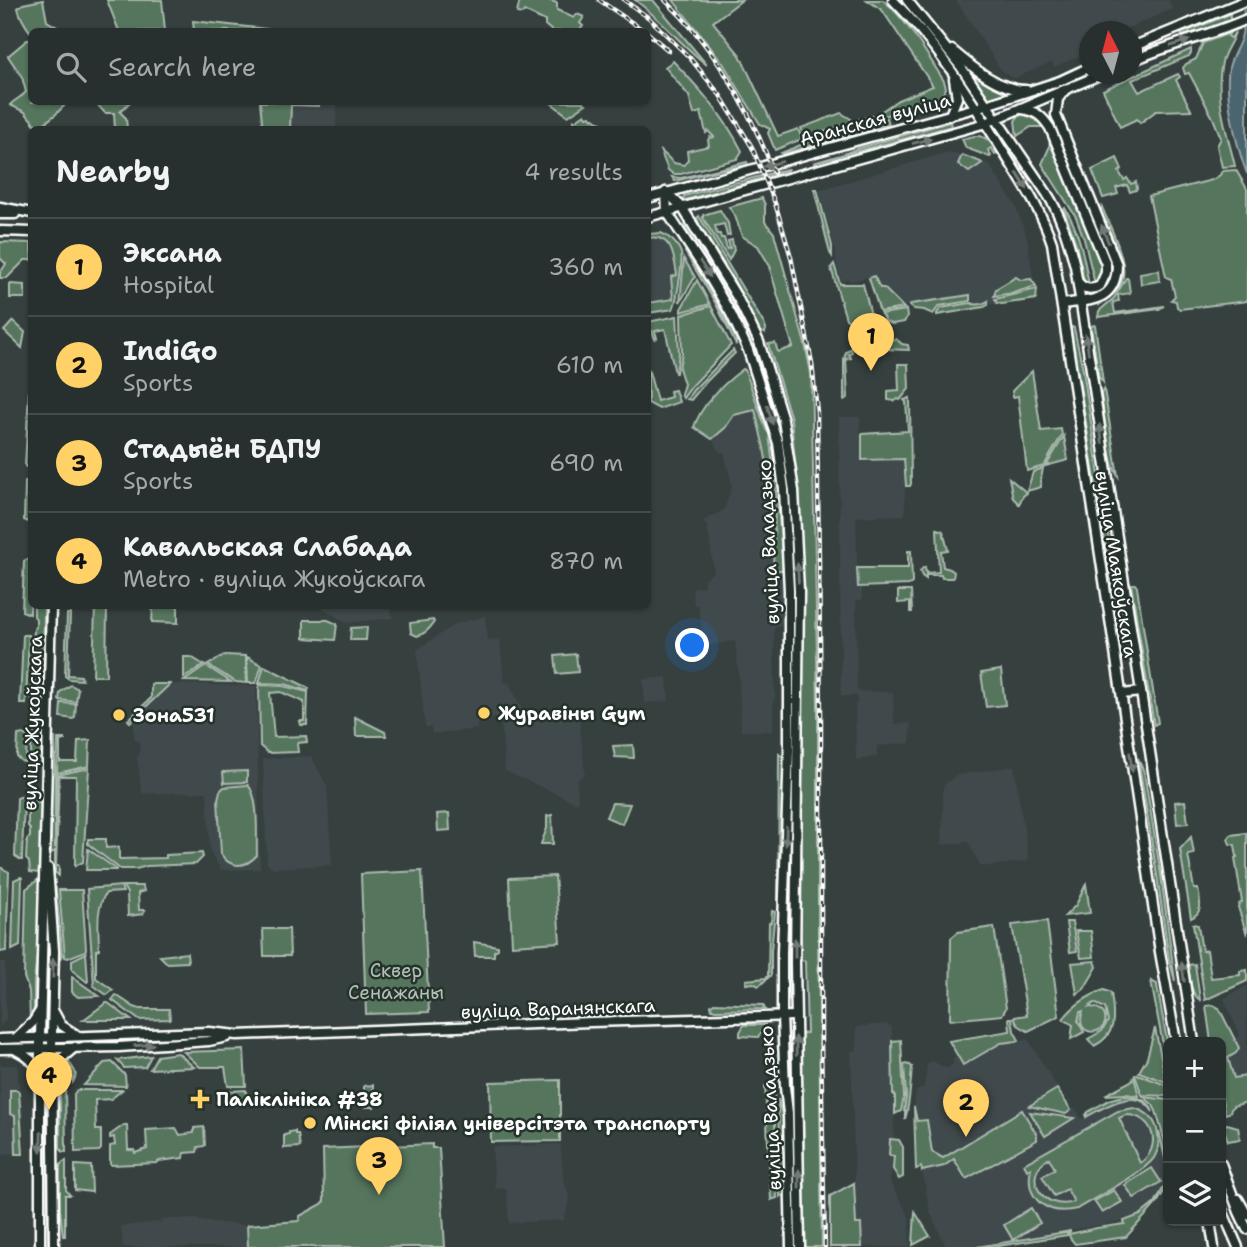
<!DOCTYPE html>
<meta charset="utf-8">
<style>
:root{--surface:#28302f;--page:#343c3b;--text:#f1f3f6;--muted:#a5a9aa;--line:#444b4b;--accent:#ffd166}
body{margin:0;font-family:"Shantell Sans",sans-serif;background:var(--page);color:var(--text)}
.controls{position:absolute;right:21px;bottom:21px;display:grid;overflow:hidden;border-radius:10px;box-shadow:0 2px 5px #0004}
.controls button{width:63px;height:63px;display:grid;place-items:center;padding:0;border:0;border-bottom:2px solid var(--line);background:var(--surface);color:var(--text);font:35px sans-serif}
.compass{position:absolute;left:1079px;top:21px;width:63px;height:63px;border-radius:50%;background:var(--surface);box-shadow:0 2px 5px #0004;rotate:354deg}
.you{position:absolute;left:693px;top:646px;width:24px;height:24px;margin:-18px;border:5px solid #fff;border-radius:50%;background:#1a73e8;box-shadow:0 0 0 10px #1a73e833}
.badge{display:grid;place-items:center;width:46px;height:46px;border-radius:50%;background:var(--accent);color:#111;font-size:23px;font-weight:700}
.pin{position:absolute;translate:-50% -58px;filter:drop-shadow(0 2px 4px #0008)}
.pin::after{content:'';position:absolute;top:37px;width:24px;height:21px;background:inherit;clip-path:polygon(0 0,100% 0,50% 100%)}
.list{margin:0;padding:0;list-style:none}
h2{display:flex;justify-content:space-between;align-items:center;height:91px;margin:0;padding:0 28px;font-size:30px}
h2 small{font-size:23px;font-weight:400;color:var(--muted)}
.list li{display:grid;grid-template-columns:46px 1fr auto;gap:21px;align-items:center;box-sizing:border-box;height:98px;padding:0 28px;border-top:2px solid var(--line)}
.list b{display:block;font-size:26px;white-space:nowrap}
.list p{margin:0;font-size:23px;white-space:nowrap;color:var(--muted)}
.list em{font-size:23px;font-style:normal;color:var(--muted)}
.icon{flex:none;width:38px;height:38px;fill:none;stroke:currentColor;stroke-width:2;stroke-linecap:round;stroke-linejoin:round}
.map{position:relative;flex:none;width:1247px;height:1247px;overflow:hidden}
.search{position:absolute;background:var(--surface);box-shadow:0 2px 5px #0004;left:28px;top:28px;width:623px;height:77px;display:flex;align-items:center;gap:18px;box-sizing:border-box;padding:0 24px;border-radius:10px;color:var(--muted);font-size:26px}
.panel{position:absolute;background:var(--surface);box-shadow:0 2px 5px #0004;left:28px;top:126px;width:623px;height:483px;border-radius:10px}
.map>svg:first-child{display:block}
</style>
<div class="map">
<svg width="1247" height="1247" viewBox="0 0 1247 1247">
<rect width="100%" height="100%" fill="#36403f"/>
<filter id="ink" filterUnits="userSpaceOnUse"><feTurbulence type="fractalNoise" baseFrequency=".0143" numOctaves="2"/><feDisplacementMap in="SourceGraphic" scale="14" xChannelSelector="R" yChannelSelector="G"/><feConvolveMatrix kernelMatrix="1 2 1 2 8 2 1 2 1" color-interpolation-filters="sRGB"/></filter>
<g filter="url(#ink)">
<g fill="#41494c">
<path d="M956,0H1169L1173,9L1121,31L1090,32L1089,52L1054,67L1052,62L1015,78L1009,76L1001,70Z"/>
<path d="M260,102H337L336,129H262Z"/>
<path d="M949,152L963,155L989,164L1015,205L1027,237L1036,297L935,314L923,305H913L880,311L871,276L850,282L849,279L841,281L837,265L835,249L819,190Z"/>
<path d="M655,236L662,238L668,243L675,260L677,275L673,300L648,303V238Z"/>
<path d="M754,410L764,448L774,510L772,570L783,571L782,624L774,629L775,699H773V731H741L739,678L735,641L704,646L698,605H694L692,588L704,586V579L714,571L707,525L704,524L703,521L724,510L732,486L724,452L720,453L712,439L725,428L734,415Z"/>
<path d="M839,417H860L861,462L903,460L905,488V515L856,517L858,587H862V600H856L857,691L893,692L894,724L911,723L910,743L877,746V757L856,760L855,704H857V696H841Z"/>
<path d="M320,606H389L393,618L346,623Z"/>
<path d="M485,616L488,640L500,639L504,683H509L523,711L578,709L585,773L577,781L578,800L577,803L505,771L501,722H495V718H488L489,723L477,724V729L432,734L431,727H425L417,650L455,624Z"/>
<path d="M667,677L669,701L645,703L643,679Z"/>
<path d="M170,684L256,686L260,869L221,870L210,851L207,792L142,794L137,758L140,752V742L134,739V724L130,722Z"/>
<path d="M311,756L327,786L332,865L273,868L267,864L263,759Z"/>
<path d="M1014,766L1029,861L981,867L968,842L942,845L943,786L956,775Z"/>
<path d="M0,962H5L6,1020L0,1026Z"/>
<path d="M1247,985V1102L1236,1104L1223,1046L1240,1036L1224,999Z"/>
<path d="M888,1024L892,1027V1095H894V1139L889,1140L888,1155L894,1157L890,1182L909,1216L910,1247H862L861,1224H856L851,1051L857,1050L856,1028L860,1026Z"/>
<path d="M1028,1039L1071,1110L1075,1108L1082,1119L1113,1102L1137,1099L1145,1103L1153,1112L1156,1119L1167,1167V1181L1155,1203L1139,1215L1124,1221L975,1247H946L930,1212L922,1171L914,1107L916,1091L924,1087L927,1064L929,1062L933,1061L943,1067L948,1068L953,1064V1058L957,1055L963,1065L1001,1043Z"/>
<path d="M0,1065H18V1080L23,1109L24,1153L0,1154Z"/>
<path d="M561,1144L563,1177L570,1199L564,1220L509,1223L506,1188L495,1189L492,1147Z"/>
<path d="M162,1219H197L200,1221L247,1225L248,1247H123L121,1226L161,1222Z"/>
</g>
<g fill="#55745d" stroke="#aabaae" stroke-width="2" fill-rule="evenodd">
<path d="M43,0L47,21L59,28L68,29L69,31L31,33C25,25 20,17 18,8L23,4Z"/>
<path d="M107,0H162L165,31H119Z"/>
<path d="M520,0H548L557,3V10L574,18L577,14L584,17L580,23L583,26L579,31H552L545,25V21L524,11L522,14L517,13Z"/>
<path d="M635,0H653L707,65C681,45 661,19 635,0Z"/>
<path d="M673,0H742L713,22L740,55L778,136L798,129L802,139L775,150L768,133L770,129L760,124L723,63Z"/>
<path d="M867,0H883C909,22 926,53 944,81L946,88L939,101L857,123L856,120L876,115L898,100L933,86L882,10Z"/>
<path d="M1230,14V21L1183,36L1181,34Z"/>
<path d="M193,21L285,31H194Z"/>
<path d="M1235,32C1232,43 1224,51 1222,62C1214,98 1227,132 1235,166L1222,167L1217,146L1221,138L1213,118L1189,73L1185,74L1183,68L1186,64L1196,59L1203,43L1230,33L1228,36L1231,38Z"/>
<path d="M27,40H30L31,42V78L29,80L31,88L32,102H68L55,115L38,128L25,112L10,105C15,99 21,98 26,92L22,77L8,56Z"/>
<path d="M1191,49V53L1189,56L1132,80L1139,92L1178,74L1180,77L1176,80L1191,110L1156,111L1140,123L1137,119L1120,127L1103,90Z"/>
<path d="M673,61C699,88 725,117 742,151L737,159L681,174H673L668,170L660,150L674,163L684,165L688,160L687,151L709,146L708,140L710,137L712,138L714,137L708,131L706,133L701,112L694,114L689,96L665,67Z"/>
<path d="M970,71L1002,89L1003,94L998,98L987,100Z"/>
<path d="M95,102H130L120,112L126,118L127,129H115L114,113H105Z"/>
<path d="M260,102H319V106L291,105L290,129L263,130Z"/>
<path d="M550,102H583L586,104L568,116Z"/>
<path d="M1026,112L1038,119L1046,127H1031L1017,136L1015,121L1018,117Z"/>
<path d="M841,113L851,119V123L805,138L801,128Z"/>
<path d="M585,114L587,117L590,116L592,119L594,118L610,129H574V120H576Z"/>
<path d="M887,118L889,124L862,132L858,130L857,127Z"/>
<path d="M950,122L951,126L813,163L844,154L856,149Z"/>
<path d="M851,128L852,132L849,135L782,154L781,153L815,139Z"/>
<path d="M1057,130L1111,263C1113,277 1110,286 1098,294L1096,292L1108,260Z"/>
<path d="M975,136C987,135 991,143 997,152L995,154L991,148L988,150L991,156L990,157L966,148L962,139Z"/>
<path d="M1050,138L1102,265V273L1097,283L1095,284L1084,239L1076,217L1042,164L1049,148Z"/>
<path d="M962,155L981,162L982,163L969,172L958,164Z"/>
<path d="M1117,158L1122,169L1119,172L1124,180L1127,178L1131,184L1136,182L1137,188L1136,190L1130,192L1127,185L1116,188L1118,194L1103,198L1092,170Z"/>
<path d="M747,162L748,165L719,170L675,181L672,177L681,178Z"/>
<path d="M787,169H788L787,171L685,200L683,199L684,196Z"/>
<path d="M1236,170L1247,189V301L1180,309L1177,307L1176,301L1171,300L1175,296L1171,279L1166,277L1149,196L1212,180L1220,175L1222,171Z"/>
<path d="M814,189H817L832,246V256L830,253Z"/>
<path d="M762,198L765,205V222L774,233L805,344L811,373L818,703V938L822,1247H804L805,1210L801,1034L807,1033L805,961L801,960V940L798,927L800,888L803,703L801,569L798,492L791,419L768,344L775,343L778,352L793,347L770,269L771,268L758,246L742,236L735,216L729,207Z"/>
<path d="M1102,207C1109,225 1129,262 1122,281C1118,292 1108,299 1099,305V304C1107,297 1117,291 1121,279C1126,262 1107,227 1100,211Z"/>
<path d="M1065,208C1080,232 1084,258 1089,285L1084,281L1076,244L1064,209Z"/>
<path d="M720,210L728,223L730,235L727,236L724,224L715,226L717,234H720L721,238H724L727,249L730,248L728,241L732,240L734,250L729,260L703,218V215Z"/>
<path d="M699,216L764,324L766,329L765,333L760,332L731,275L699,225L697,218Z"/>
<path d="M685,225L731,298L748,334L747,335L729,299L684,226Z"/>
<path d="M661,233C669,236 678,244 681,253C683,261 677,302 673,309L648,313V303L673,299L671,277L677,275C674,256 672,234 648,238V234Z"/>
<path d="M0,242L31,243V260H25L7,278H0V273L6,264L0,258Z"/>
<path d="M686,251L703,277L736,339V345L716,304L685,252Z"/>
<path d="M684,259L695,277L680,302Z"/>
<path d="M834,264L840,284H863L871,315L873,316C868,326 853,325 846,319L831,268Z"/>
<path d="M1159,270L1160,281L1141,284L1140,273Z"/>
<path d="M874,276L880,288H884L904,308L880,312L869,278Z"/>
<path d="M1016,277L1021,280L1031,279L1036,286L1013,293L994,296L996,289Z"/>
<path d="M1126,278H1128L1130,293L1118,295L1119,301L1113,302L1115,313L1164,306L1159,309L1098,317L1099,311L1114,298Z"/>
<path d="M697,280L710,304L681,312V309Z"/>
<path d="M10,284L25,285V298H10Z"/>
<path d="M1037,289L1036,299L1002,304L997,303L995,299Z"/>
<path d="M970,295V301L939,306L933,314L924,310L914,309L910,306L911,304Z"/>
<path d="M988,301V305L984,307L937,315V313L941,308L971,303C977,306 983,304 988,301Z"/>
<path d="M711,306L731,345L692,386L683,398L681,394L684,384L679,368L682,353L681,315Z"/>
<path d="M906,310L907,317L904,322L892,324L886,322L881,314Z"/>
<path d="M677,316L679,353L676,373H675L665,329L655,331L657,338L655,339L652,331L648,332V322Z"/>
<path d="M13,321L25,332L22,348L4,331Z"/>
<path d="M1095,325L1103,382L1099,377L1091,326Z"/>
<path d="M1072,327L1074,328L1083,370L1123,634L1121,635L1117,617L1071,329Z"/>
<path d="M896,339L902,344L908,345L909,350L884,349L885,341Z"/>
<path d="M851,348L852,352L849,354L851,358L846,359L848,397L844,400V359L846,352Z"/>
<path d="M733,350L735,353L705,383L691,400L687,399L693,390Z"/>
<path d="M759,361L783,438L789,487L792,526L795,593L793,816L789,964L790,999L788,1000V947L791,816L794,592L788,487L781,438L758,362Z"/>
<path d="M898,364H908L909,389L900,400L898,399L895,401L888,400V391L899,390Z"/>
<path d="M648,368L657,401L671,397L670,391L675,390L679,402L659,409L648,403Z"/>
<path d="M743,369L745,370L766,429L769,434L779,516L783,570H773L775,510L764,448L755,410L734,415L725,428L712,439L694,427C702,403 723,384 743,369Z"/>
<path d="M1032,371L1041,431L1061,429L1062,435L1044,466L1027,471L1018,396L1013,397L1012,391Z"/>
<path d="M31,386L32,471H31L25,466L29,391Z"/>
<path d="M1104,389L1118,476C1107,462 1105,414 1101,394Z"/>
<path d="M910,398L911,484L910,486H906L904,459L862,460V434L908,431L906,402L904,400Z"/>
<path d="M1064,436L1068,460L1046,466Z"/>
<path d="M1043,468L1041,479V487L1027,491L1033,472Z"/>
<path d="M1009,478L1027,493L1023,496L1019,504L1013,498Z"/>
<path d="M29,481L31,482V523L24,520L25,482Z"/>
<path d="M937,529L943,531L948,550L941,551L943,567L950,569L954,572L953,578H942L941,575H926V579L922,576L920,571L923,568L925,567L926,573L939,572Z"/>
<path d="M908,551H911L912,583L909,585L858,587L857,568H908Z"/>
<path d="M30,558L31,559L30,614L22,611L24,561Z"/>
<path d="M1131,584H1135L1137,587L1158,723L1154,725Z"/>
<path d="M898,591H911L912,612H910V602L898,603Z"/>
<path d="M34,606H44L43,701L32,703V677L35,675V669L32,667L34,629L36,627V619L34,616Z"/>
<path d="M95,606H107L106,676H93Z"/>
<path d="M153,606H178V623L152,622Z"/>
<path d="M67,614H70L68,675L81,676L82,680L69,679L65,676Z"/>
<path d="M304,620H328L337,624L335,640L304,638Z"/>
<path d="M433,620L434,622C430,629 425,634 417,636L411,633L410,623Z"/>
<path d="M367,627L366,640H350L351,628Z"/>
<path d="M23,635H29L26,704H20Z"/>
<path d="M576,654L578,672L557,674L555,656Z"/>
<path d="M225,655L246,656V683L236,682L208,665Z"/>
<path d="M184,657H191L204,665L184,678Z"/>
<path d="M247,657L262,665L256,683H248Z"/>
<path d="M206,666L231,682L184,681Z"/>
<path d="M264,666L309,688L308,691L285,684L259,683Z"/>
<path d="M1001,670L1005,705L986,707L981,673Z"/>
<path d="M151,684H170L130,722L128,720L151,698Z"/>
<path d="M71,685L78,689L76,702L59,700L60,692Z"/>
<path d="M259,685L283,686L308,692L307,725H301L300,721H304V702L281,692L270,693L274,737L306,736L307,742L297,743L298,752L268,753L260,746Z"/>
<path d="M61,703L76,704L75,717L73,719L60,717Z"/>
<path d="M355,717L385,732L386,736H356Z"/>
<path d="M31,733L42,734L41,759H37L31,754Z"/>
<path d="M23,734L27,736L26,760L24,762L21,761L17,757L18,735Z"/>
<path d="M52,737L55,738V848L57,775L89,768L83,862L75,866L76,776H59L56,866H59V876L55,872V851L51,853Z"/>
<path d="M58,739H65V740L60,741V762H77L78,741L90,740L89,766L57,773Z"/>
<path d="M633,745L634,758L615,757L613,746Z"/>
<path d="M779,754L783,757V832L780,900L778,902Z"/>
<path d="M1138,758L1144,772L1161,875L1175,981L1169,959L1157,875Z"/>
<path d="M247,771V782L224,783L223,772Z"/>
<path d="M248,785C260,798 256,837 257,855C246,868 230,869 221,854L218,799L220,791L224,787Z"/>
<path d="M23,796L24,798L22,860H21L15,856L17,798Z"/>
<path d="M30,796L42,805L40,873L30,872L29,862L26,859L27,839L30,837V829L28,827V798Z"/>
<path d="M1185,801L1188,823L1177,824L1175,802Z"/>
<path d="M612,803L630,804L622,824L606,817Z"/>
<path d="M449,813L450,830L438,831L437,814Z"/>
<path d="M552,815L553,844H541L547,828V816Z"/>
<path d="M1247,833V935L1238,907L1239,904L1242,902L1235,858L1237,857L1235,845L1230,844L1228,839L1231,835Z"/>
<path d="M1191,837L1194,854L1188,855L1194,889H1198C1200,900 1204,913 1191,918L1180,849Z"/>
<path d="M88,839H106V848L119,847V859L166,858V855L202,853L203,857L196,864L147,866L136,869H120L88,844Z"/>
<path d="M88,849L116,869V870H86Z"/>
<path d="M0,867L9,872L6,951L0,952Z"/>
<path d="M422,871L429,1012L366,1014L361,874Z"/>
<path d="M555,876L560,942L512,945L509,878Z"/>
<path d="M21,877L22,878L20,946L12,950L14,880Z"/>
<path d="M40,878L38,946L34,982V1012L31,1020H30L29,991L24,977L26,889Z"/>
<path d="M1086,884L1090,913L1065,916L1076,905Z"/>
<path d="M121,886L123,892L106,893C95,909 99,931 99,949L96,950V978L113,990L107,995L94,986L87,889Z"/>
<path d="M123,886H142L143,887L144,891L138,893L139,910H145L143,914L128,916L127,893Z"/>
<path d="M56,889L61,939L62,957L60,959L53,893Z"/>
<path d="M59,890H82L86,949L85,951L68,958L65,957Z"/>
<path d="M46,911H49L50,933L48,1027H46Z"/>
<path d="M772,911L775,912L771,951V975L759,986L753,983L746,984V980L766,978L768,976L769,923L771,922Z"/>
<path d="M1047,921L1059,1016L1028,1031L1018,1025L1014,1017L1027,1015L1012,925Z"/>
<path d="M1066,922H1072L1077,951L1070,952Z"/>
<path d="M1193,924L1198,925L1202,951L1207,950L1211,978L1240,975V971L1247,970V981L1205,1000Z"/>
<path d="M994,927L1006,1008L1002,1015L950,1020L951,938L958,932Z"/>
<path d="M263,929H289L290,956H264Z"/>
<path d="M1076,931H1091L1094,957L1081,958Z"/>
<path d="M474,942L498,946V949L494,951V956H475Z"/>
<path d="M86,953L88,981L87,982L72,970V960Z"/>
<path d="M187,953L188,962L167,963L160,956Z"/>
<path d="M1095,961L1097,967L1084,989L1077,994L1072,963Z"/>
<path d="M1195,964L1200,1000C1190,994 1190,976 1188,965Z"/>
<path d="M72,977L99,996L78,997L72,992Z"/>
<path d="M1151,981L1157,984V986L1168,1046V1072Z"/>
<path d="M1104,990L1111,993C1114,1016 1118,1034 1094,1046L1088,1039L1102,1031L1108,1021L1105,1008L1094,1003L1089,1007C1095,1007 1101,1008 1104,1014C1113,1035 1072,1041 1083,1011L1080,1012L1078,1021L1084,1032L1071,1039L1073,1025L1063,1019C1074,1005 1087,996 1104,990Z"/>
<path d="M116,995L134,1007L140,1009H169L170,1019L139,1020L112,1000Z"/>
<path d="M106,1003H108L131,1020H83Z"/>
<path d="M714,1003L763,1005L765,1009L715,1010L712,1009L711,1005Z"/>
<path d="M1213,1005L1219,1008L1239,1048L1236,1053L1228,1058L1234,1078L1247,1076V1102L1233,1106L1229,1113L1225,1114L1221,1095V1042H1211L1206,1006Z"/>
<path d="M1009,1018H1012L1014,1031L1019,1040L1018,1041L1001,1043L963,1065L949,1041L1010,1031Z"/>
<path d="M744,1025H765V1029L758,1037L740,1036V1032Z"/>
<path d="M1155,1028L1166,1082L1139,1072L1147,1058Z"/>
<path d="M788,1032L790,1034L797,1247H795Z"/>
<path d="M901,1040L904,1097L901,1111L895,1114V1095L893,1094L892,1041Z"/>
<path d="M244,1050L246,1086H228L225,1067H200L184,1052Z"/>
<path d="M43,1053H46L48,1247H44Z"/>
<path d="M178,1053L194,1067L150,1069L157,1056Z"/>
<path d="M151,1056L145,1067L124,1068L117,1060Z"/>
<path d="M68,1057C69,1069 81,1069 73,1082L72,1069H67V1082L65,1083L66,1152H63L60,1148V1067L62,1062Z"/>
<path d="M112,1062L125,1075L126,1086L84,1085L104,1063Z"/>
<path d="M904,1064L910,1065L912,1067C911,1080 909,1109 905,1119V1111H904L906,1097Z"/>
<path d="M1137,1074L1166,1085L1168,1096L1142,1095L1135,1075Z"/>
<path d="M1134,1077L1139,1096L1126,1094L1105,1095L1131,1081Z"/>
<path d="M560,1080V1141L491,1142L490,1082Z"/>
<path d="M373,1085L374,1107H365L364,1086Z"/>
<path d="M765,1086H774L777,1198L771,1200Z"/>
<path d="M1057,1089L1071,1110L1066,1114L1029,1106Z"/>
<path d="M10,1090H16L19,1092L23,1154H16L15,1116L10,1114Z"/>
<path d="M77,1090H122L111,1099L95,1100L96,1130H101V1149L99,1151L75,1152L74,1094Z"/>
<path d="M246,1090L247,1101L242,1102V1105H225V1093L228,1091Z"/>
<path d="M1125,1096C1138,1097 1148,1099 1153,1112C1151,1109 1148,1105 1145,1103C1129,1091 1101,1109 1086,1117V1115L1088,1112L1111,1099Z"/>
<path d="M1144,1097L1168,1100V1153L1156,1111L1153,1105Z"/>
<path d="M778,1099L783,1118L785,1194L780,1197Z"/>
<path d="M914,1107L917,1121L927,1120L932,1152L943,1158L1022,1110L1037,1135V1140L966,1179L954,1159L944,1166L922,1171L921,1167L916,1169Z"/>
<path d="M1134,1108C1145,1111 1154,1118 1157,1129C1159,1138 1160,1148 1155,1156C1147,1172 1094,1198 1077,1209C1048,1216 1024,1200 1031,1168L1027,1170L1024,1164L1118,1111ZM1126,1115C1155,1115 1162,1149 1140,1163L1119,1118ZM1049,1158L1055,1169L1042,1176L1054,1196L1067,1189L1074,1202C1042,1212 1020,1175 1049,1158Z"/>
<path d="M1030,1112L1074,1118L1045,1136Z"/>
<path d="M1227,1124L1238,1127L1240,1139L1228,1141L1223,1126Z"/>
<path d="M124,1125H127L128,1150H134L135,1153L147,1149L146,1130L176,1128L180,1135L194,1133V1128L204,1127L205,1145L204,1146L198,1147L197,1152L184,1153L183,1158L159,1161L157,1163L112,1165L110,1164V1146L115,1145L114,1137L110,1138V1135Z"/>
<path d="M295,1131V1134H298L300,1147L284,1148V1135L289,1134V1132Z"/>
<path d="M1159,1132L1168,1164V1185L1157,1203L1126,1237L1075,1244L1070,1238L1069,1234L1097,1228L1125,1224L1124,1221L1140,1215L1155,1203L1167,1181V1167Z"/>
<path d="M890,1139L899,1140L903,1147V1177L899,1179L893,1169L894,1156L889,1155Z"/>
<path d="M432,1144V1148H439L445,1247H248L247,1225L299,1221L300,1216L322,1204L324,1201L323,1149Z"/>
<path d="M66,1161V1190L70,1195H65V1236H63L60,1209V1166L63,1162Z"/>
<path d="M75,1165L91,1166L92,1192L75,1190Z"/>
<path d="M1152,1168L1161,1182L1134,1198L1125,1185Z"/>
<path d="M854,1183L856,1224H861L862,1247H830V1196Z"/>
<path d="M1114,1190L1122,1202L1102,1213L1094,1201Z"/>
<path d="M1031,1208L1040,1223L1013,1240L1004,1225Z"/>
<path d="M915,1212L930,1236L913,1245Z"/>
<path d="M1071,1231L1067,1233L1068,1235L992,1247H977Z"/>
</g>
<path fill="#4b6570" stroke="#93a3a9" stroke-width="2" d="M1244,0H1247V174C1237,148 1224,95 1229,68C1231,57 1238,48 1241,38C1245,26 1243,12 1244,0Z"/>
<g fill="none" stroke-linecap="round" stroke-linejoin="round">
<g stroke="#fff" stroke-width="13">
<g id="major">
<path d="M893,0C937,44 969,96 1001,148C1020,179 1041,209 1052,243L1113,639L1160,952L1176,1042"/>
<path d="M907,0L961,67L1046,192C1061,215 1068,239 1075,266L1141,692L1194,1042"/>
<path d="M1132,47L1247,0"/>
<path d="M952,50C972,67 999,90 1026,90"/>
<path d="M1132,61C1169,44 1209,36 1247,19"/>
<path d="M1022,109C1036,111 1042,116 1050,128L1106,264V273L1100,286C1092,290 1084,290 1078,282"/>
<path d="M950,115L957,98L954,79"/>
<path d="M666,192L682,207L738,299L759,342L783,420L794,491L799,591L795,963L800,1247"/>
<path d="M666,192L667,212L707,273L731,314L748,350L778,443L784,489L789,590V750L782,953V1016L785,1087L788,1113L791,1247"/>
<path d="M648,198L986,105L1060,81L1090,67"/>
<path d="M0,207L32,213"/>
<path d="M0,214H15"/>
<path d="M648,217L986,123L1102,74"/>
<path d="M0,231L32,232"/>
<path d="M1062,304C1091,300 1116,302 1117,265L1056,115L1058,99L1065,90"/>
<path d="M1122,694L1141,692"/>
<path d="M48,868L54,951L52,1036L54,1247"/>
<path d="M54,1012L61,1025L75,1034"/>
<path d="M17,1037L33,1022L40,1011"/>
<path d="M0,1039L209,1032L237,1035L591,1022L795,1016"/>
<path d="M0,1049L119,1047L209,1041L227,1037"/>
<path d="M16,1050C26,1055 34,1061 39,1071"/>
<path d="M54,1071L62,1058L75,1047"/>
<path d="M1221,1164L1239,1212L1247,1229"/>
<path d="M1238,1199L1247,1215"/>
<path d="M1221,1208L1238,1247"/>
<path d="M1210,1221L1214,1247"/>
<path d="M40,1247V1037L51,606"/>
</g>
</g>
<use href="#major" stroke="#26332d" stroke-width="8"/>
<g stroke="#fff" stroke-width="4.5">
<g id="rail">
<path d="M599,0L646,32"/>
<path d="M624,0L649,18L690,58L720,95L752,147L775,203L791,257L812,363L817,412L821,711V1042L825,1247"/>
<path d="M665,0C715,47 750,110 774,173"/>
<path d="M648,33L669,51"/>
</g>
</g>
<use href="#rail" stroke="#26332d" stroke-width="2" stroke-dasharray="5" stroke-linecap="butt"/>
</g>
<defs><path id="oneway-solid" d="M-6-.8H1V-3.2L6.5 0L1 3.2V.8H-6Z" transform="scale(1.75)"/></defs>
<g fill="#727a76">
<use href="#oneway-solid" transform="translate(1180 43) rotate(-17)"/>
<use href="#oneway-solid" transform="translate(922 141) rotate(-15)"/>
<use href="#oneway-solid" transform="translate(773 164) rotate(165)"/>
<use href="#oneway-solid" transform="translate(1022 181) rotate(58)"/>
<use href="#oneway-solid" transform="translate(1105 234) rotate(-112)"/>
<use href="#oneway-solid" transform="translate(705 269) rotate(57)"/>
<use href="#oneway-solid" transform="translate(1087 344) rotate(-99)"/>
<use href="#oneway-solid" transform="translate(770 415) rotate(73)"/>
<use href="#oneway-solid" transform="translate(1101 434) rotate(-98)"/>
<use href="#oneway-solid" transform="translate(798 573) rotate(-93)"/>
<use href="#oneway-solid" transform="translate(1131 762) rotate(82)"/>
<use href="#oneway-solid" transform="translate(786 836) rotate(92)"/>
<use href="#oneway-solid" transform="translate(795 948) rotate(-90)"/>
<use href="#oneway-solid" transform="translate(53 968) rotate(-89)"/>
<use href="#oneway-solid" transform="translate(1183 972) rotate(-98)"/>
<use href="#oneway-solid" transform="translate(144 1045) rotate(-4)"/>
<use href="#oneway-solid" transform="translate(796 1046) rotate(-92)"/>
<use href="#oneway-solid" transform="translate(41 1142) rotate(91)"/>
<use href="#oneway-solid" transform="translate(799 1179) rotate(-91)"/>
</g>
</g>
<g fill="#ffd166" stroke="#26332d" stroke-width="2.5">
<circle cx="484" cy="713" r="7"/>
<circle cx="119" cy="715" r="7"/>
<path d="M196.5 1088.5h7v7h7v7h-7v7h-7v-7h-7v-7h7z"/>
<circle cx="310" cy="1123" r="7"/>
</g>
<g text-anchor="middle" stroke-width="5" stroke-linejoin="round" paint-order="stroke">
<g font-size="19" fill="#fff" stroke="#26332d">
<text transform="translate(875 119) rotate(-15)" y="7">Аранская вуліца</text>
<text transform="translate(768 542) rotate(-93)" y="7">вуліца Валадзько</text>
<text transform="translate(1117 564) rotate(81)" y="7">вуліца Маякоўскага</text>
<text transform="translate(32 723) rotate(-88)" y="7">вуліца Жукоўскага</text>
<text transform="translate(558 1008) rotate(-2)" y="7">вуліца Варанянскага</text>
<text transform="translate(770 1108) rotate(-93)" y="7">вуліца Валадзько</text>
</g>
<g font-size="19" font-weight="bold" fill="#fff" stroke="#26332d" text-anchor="start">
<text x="498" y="720">Журавіны Gym</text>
<text x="133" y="722">Зона531</text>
<text x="216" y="1106">Паліклініка #38</text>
<text x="324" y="1130">Мінскі філіял універсітэта транспарту</text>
</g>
<g font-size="19" fill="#b2c0b6" stroke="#26332d">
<text x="396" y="977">Сквер<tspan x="396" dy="22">Сенажаны</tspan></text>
</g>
</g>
</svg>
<div class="controls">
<button>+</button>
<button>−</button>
<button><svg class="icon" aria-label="layers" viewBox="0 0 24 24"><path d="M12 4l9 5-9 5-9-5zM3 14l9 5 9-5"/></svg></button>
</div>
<svg class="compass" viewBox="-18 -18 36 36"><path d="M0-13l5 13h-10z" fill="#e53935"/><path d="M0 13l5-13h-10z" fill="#a5a9aa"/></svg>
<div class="you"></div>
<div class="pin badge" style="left:871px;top:371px">1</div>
<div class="pin badge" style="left:966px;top:1137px">2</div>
<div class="pin badge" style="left:379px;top:1195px">3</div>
<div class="pin badge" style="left:49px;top:1110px">4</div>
<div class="search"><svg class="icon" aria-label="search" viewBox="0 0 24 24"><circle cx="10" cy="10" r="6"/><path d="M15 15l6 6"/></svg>Search here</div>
<section class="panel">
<h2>Nearby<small>4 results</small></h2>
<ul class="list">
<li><span class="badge">1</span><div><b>Эксана</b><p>Hospital</p></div><em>360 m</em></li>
<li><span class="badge">2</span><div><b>IndiGo</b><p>Sports</p></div><em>610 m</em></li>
<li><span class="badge">3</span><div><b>Стадыён БДПУ</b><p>Sports</p></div><em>690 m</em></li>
<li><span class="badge">4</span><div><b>Кавальская Слабада</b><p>Metro · вуліца Жукоўскага</p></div><em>870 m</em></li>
</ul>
</section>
</div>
